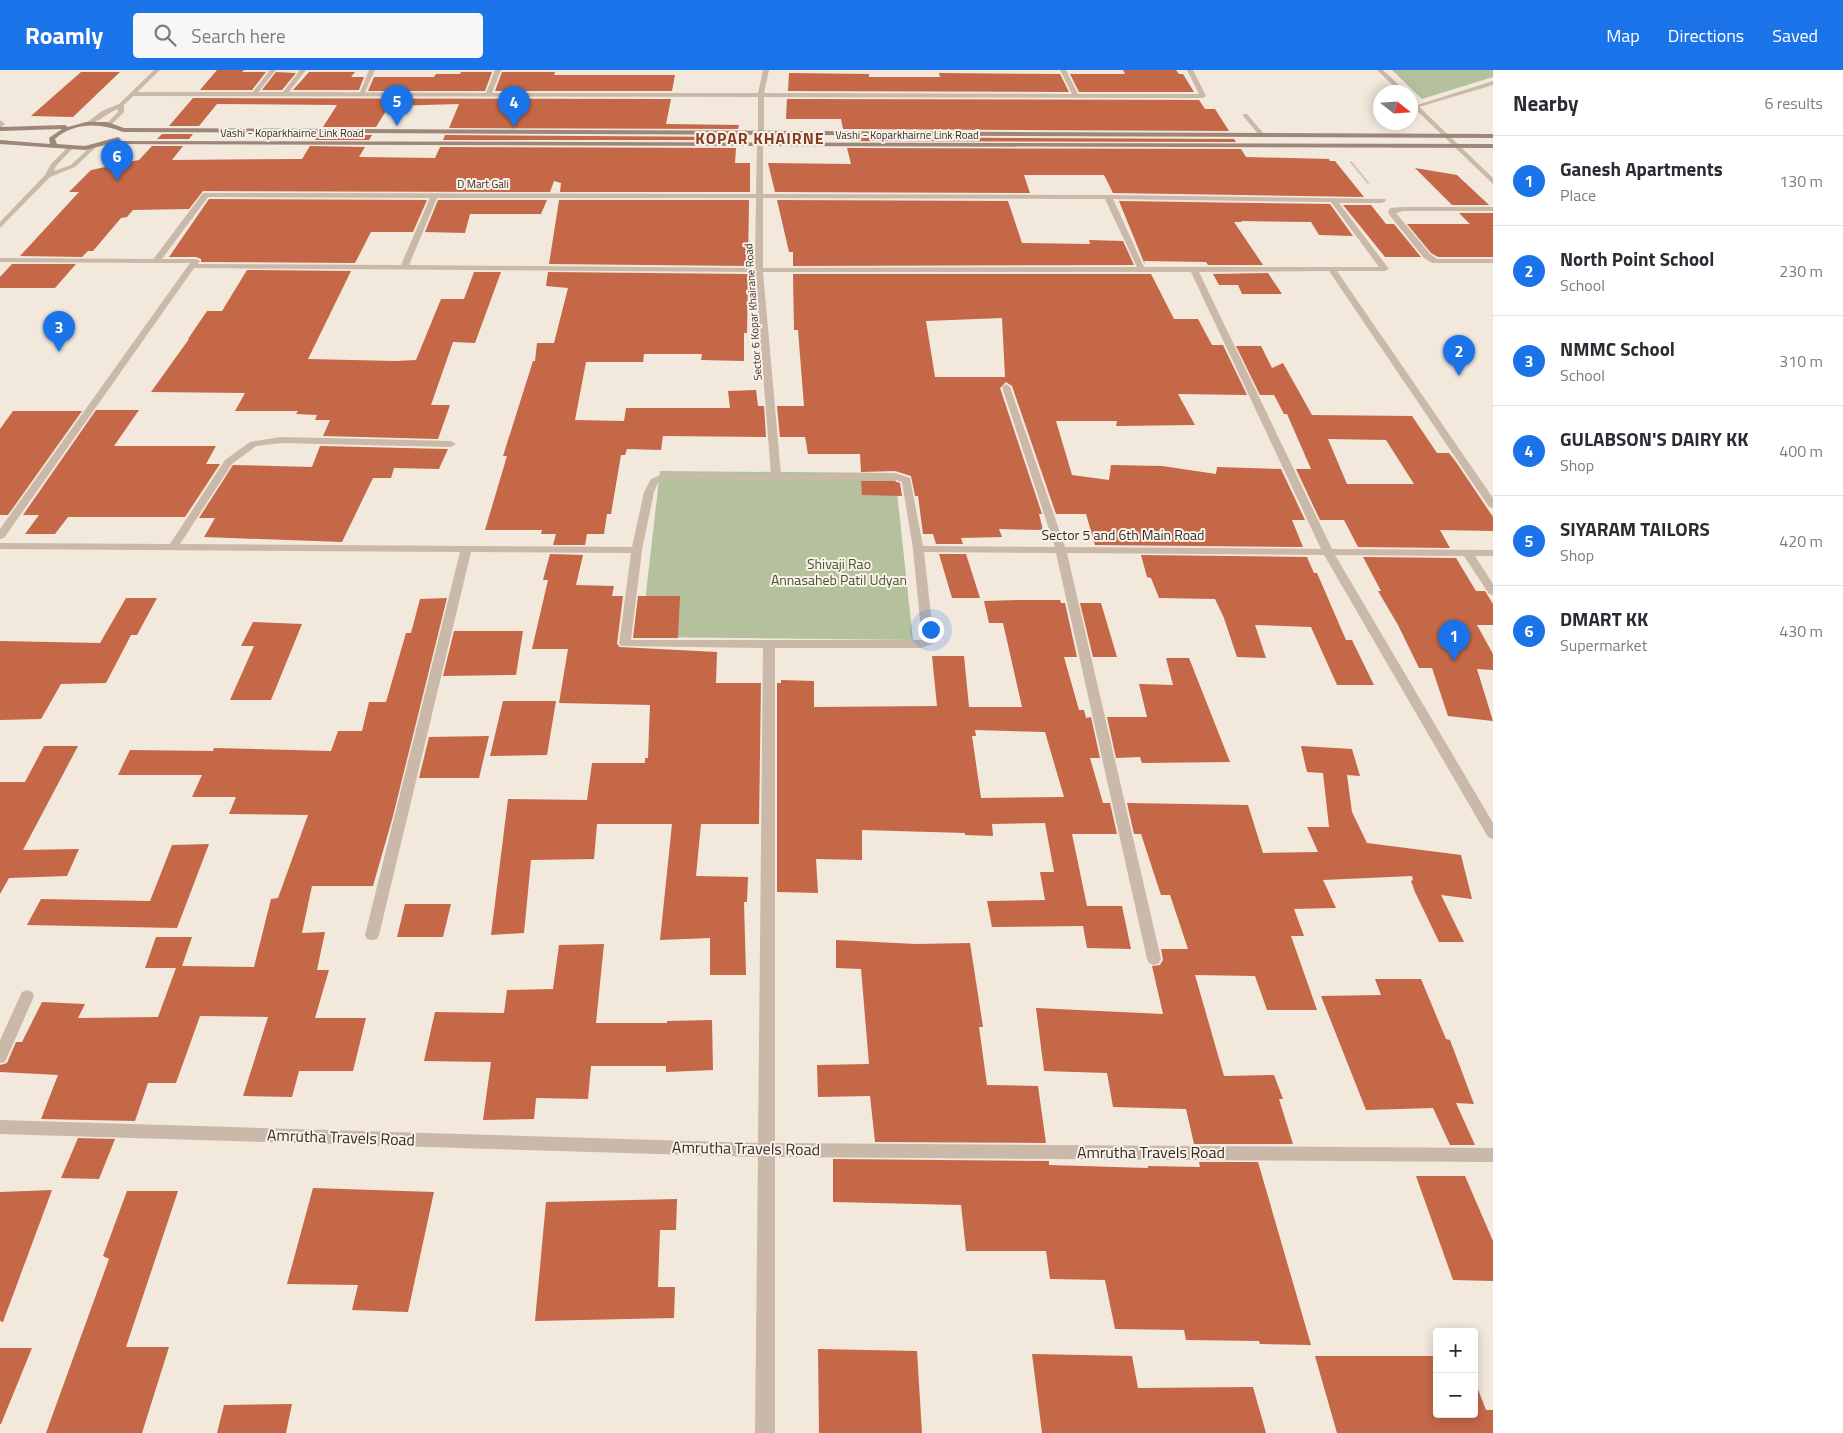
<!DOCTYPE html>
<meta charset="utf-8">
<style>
:root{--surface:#fff;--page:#f7f7f7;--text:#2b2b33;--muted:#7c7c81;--line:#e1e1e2;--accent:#1a73e8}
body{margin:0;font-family:"Titillium Web",sans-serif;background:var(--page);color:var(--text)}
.controls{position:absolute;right:15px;bottom:15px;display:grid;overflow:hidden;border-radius:5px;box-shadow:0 2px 12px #0003}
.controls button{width:45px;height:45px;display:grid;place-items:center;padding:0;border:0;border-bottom:1px solid var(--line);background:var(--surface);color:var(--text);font:25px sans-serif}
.compass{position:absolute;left:1373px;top:15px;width:45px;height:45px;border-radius:50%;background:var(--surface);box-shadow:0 2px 12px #0003;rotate:107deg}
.you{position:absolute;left:930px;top:559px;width:18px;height:18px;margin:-12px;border:4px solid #fff;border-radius:50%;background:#1a73e8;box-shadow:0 0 0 8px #1a73e833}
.badge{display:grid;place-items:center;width:32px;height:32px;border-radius:50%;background:var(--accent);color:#fff;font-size:16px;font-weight:700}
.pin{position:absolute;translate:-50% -41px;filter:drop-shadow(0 1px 2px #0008)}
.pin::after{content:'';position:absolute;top:26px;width:18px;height:15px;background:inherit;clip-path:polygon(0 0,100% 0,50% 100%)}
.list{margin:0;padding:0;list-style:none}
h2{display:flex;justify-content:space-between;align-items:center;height:65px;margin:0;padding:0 20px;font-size:21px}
h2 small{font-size:16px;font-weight:400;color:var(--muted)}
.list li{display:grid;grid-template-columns:32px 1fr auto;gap:15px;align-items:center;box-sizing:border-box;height:90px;padding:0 20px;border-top:1px solid var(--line)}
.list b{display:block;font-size:19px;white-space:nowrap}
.list p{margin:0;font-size:16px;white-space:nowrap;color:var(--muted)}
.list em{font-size:16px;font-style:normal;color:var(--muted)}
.icon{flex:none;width:28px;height:28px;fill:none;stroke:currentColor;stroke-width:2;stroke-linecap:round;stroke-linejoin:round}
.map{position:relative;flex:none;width:1493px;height:1363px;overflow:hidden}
header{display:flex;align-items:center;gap:30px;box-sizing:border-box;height:70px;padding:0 25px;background:var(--accent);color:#fff}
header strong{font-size:24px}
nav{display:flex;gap:28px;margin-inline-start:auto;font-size:18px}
.search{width:350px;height:45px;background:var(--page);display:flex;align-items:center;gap:12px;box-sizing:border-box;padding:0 18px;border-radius:5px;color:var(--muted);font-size:19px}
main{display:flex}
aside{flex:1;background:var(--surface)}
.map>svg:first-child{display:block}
</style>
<header>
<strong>Roamly</strong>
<div class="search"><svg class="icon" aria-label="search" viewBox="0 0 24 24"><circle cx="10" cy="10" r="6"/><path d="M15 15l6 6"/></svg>Search here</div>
<nav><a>Map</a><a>Directions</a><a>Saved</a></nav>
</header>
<main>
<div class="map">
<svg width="1493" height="1363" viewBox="0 0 1493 1363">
<rect width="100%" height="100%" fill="#f2e8dc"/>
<g fill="#b4c19c">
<path d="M1392,0H1493V7L1422,29Z"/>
<path d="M660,401L895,403L913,570L641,567Z"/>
</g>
<g fill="#c46848" fill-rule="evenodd">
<path d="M217,0H244L242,2H266L252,20H200Z"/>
<path d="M1123,0H1176L1179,4H1183L1194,22H1079L1070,4H1125Z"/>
<path d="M81,2H120L73,47L31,46Z"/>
<path d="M276,2L296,3L282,20H262Z"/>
<path d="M309,2H355L351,7H364L359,20H293Z"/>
<path d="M461,2H492L485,21H368L374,7H434L436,4H460Z"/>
<path d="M502,2H555L554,5H675L672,21H495Z"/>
<path d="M789,3L869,4V7H940L939,3L1060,4L1069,22L788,21Z"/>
<path d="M193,28L671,29L666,54L739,55L738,59L449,58L459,34L389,36L376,57H323L337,35L217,34L199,56H169Z"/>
<path d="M787,29L1199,30L1205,39H1215L1229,61L843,59L841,49H786Z"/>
<path d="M162,64H193L189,69H157Z"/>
<path d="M318,65H372L369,70H315Z"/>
<path d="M445,65L738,67L737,70H443Z"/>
<path d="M845,67L1234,69L1236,72L846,71Z"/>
<path d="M152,76H183L172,90L302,89L310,76L365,77L359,87L435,88L440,77L736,78L735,93H750V122H560L561,113L554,111L550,122L203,121L189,139L133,140L127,147L121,148L93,181H88L82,187L20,186L79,122H69L91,100L139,90Z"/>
<path d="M847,78L1241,79L1246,87L1329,89L1330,91H1335L1364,127L1113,123L1104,105H1024L1030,123L775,122L768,93L851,94Z"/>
<path d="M1415,98L1457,105L1489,135H1452Z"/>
<path d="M209,129L427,130L413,162H371L355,193L201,192V189L196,187H169Z"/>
<path d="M438,130H547L541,144H470L465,163L425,162Z"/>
<path d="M559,130H749L748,196L549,194Z"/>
<path d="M777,130L1008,131L1022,173L1090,174L1089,170L1123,171L1134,195L793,196V182H789Z"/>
<path d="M1119,131L1330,134L1353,166L1319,165L1311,152L1241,151L1242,152H1234L1263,195H1208L1206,192L1144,191L1145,195Z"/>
<path d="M1343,135H1371L1386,154H1394L1421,187H1385Z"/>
<path d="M1459,143H1493V187H1438L1431,183L1407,154H1470Z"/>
<path d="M12,194H76L55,218H0V207Z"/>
<path d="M247,200L351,201L308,289L396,291L416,290L441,229H464L474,202H501L475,273L453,272L431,335H450L438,369L323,366L330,350H315L317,345L296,344L298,341H235L245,323L151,322L189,269H188L207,241H222Z"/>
<path d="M548,202L748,204L747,263H744V291L701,290L702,284H644L643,292H586L575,350L624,351L626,338H730L728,321L756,320L758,336H764L766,367L663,366L661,380L627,379L625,385H621L611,444H607L604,464H587L585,475H553L556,464H541L542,460H485L507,386H503L533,291H535L537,273H554L568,218L546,216Z"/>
<path d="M1268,203L1282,224H1242L1238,215H1219L1213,204Z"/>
<path d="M793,204H1151L1174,249H1198L1212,275H1223L1247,325L1178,324L1195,355L1116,356L1117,351H1056L1072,405L1109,410L1111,395L1162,396L1216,404L1217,397L1281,399L1305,450H1292L1303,477L1095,475L1086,444H1056L1012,316L1006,312L1000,318L1042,444H1039L1043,460L999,459L1002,467L961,468L963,474H936L933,464H923L918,426H915L911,406L895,401L861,402L860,384H808L805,367H780L777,336H804L798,260H794ZM1002,248L1005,307H935L926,251Z"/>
<path d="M1236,276H1261L1272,298L1283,293L1312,345L1412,346L1437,383H1449L1456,392L1493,447V461L1440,460L1450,478L1358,477L1344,450H1320L1296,399H1311L1287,344H1284L1274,325H1260ZM1328,369L1386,370L1414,414H1347Z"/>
<path d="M96,340H139L114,376H216L206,394H220L185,447H68L55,464H25L39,445H23Z"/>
<path d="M13,341H82L8,445H0V359Z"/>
<path d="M320,376L448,379L439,399L394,398L391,408H373L342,472L204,467L215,448H199L233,395L312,397Z"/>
<path d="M861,411H894L900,413L902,426L862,425Z"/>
<path d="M550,484L583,485L576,515L614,516L612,526H623L617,574L620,577L717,582L716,613H761L759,754H701L696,806L748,807L747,832H744L746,905H710V868L660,870L672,754H597L594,789L531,790L524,863L491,865L508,729L587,730L592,693H645V688H648L650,635L559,633L568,579H532L548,510H543Z"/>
<path d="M939,484H966L980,528H952Z"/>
<path d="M1141,485L1307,487L1314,503H1317L1346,570H1352L1374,615H1337L1311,557L1255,555L1266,588L1237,587L1224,548L1215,529L1159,528L1151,508L1147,507Z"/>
<path d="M1363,487L1456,488L1476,521H1485L1493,534V555H1477L1493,584V600L1477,599L1493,651L1448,646L1432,598H1419L1398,555L1378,521H1381Z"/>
<path d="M638,526H680L678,568H633Z"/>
<path d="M126,528H157L137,565H131L106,613L61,614L41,649L0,650V571L100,573Z"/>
<path d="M447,528L393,746L373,816H312L302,863L325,862L317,900H329L315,948H366L353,1001H299L292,1027L243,1026L268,947L200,946L176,1013H148L135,1051L41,1049L58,1005L0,1002V995L7,993L16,972H22L42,932L85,934L78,948L158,947L176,898H145L156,867H192L182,896L254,897L271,829L278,828L308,745L229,744L236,727H192L202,705H118L130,680L213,681L214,678L331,681L338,661H362L369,632H386L406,563H411L420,529Z"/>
<path d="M1020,530H1060L1061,533H1065L1077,587H1064L1079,640H1084L1086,648L1091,647L1100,688H1090L1103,733H1110L1117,764H1072L1087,836H1122L1131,879L1087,878L1083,856L992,857L987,831L1045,830L1040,802H1054L1045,753L992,754L993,766L965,765V763L862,760V790L816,789L818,823L777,822V613H781V610L814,611V637L937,636L932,586H964L969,637H1022L1003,553H989L984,531ZM975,660L1045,662L1064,727L981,728L972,666H976Z"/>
<path d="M1080,533H1101L1117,587H1093Z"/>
<path d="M253,552L302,554L271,630H230L254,576H241Z"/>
<path d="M454,561H523L516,605L443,606Z"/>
<path d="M1166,588H1189L1230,692L1142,693L1140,687L1116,688L1107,647H1147L1139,614L1173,615Z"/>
<path d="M503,631H556L547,685L490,686Z"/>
<path d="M489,666L479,708H419L429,667Z"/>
<path d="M44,676H78L23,780L79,779L67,806L9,808L0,824V712H25Z"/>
<path d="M1301,676L1352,679L1360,706L1347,705L1352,742L1367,773L1461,785L1472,829L1441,825L1464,872H1439L1415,822L1411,811L1413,810L1412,806L1323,810L1336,838L1294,839L1304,866H1291L1317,940H1267L1255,906L1195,905L1224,1006L1274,1005L1283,1029H1279L1293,1074H1194L1186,1039L1113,1037L1107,1003L1044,1001L1036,938L1163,944L1152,896L1160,895L1163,890L1161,879H1188L1170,825H1161L1141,764H1134L1127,733L1248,735L1263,783L1318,782L1307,757H1329L1323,703L1307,702Z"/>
<path d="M209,774L177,858L27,855L41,829L150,831L172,775Z"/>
<path d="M405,834H451L443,867H397Z"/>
<path d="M836,870L916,874L970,873L983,957H979L987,1015L1038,1016L1046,1073L875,1072L870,1026L818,1027L817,995L869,994L861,899L836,898Z"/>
<path d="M604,874L596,953H667V951L712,950L713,1000L666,1002V996H591L588,1029L536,1028L534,1049L483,1050L491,992L424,991L435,942L504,943L507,920L553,919L559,875Z"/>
<path d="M1375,909H1421L1446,969L1450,970L1474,1034L1456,1033L1475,1075H1450L1433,1038L1366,1040L1321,926L1381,925Z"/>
<path d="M78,1068L115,1069L99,1109L61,1108Z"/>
<path d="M833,1089L1049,1091V1095L1148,1098V1096L1200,1097L1199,1092H1258L1311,1275L1260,1274L1259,1271L1186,1270L1184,1260L1115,1259L1105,1210L1050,1209L1046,1181H966L961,1135L833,1132Z"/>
<path d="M1416,1106H1465L1493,1171V1211L1453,1210Z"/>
<path d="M313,1118L434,1122L408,1242L352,1240L358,1215L287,1214Z"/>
<path d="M52,1120L3,1252L0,1251V1122Z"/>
<path d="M127,1121H178L126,1277H169L142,1363H46L109,1189L103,1186Z"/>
<path d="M677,1129L676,1160H660L658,1217H675L674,1248L535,1251L546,1132Z"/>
<path d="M0,1278H32L1,1354H0Z"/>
<path d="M818,1279L917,1281L922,1363H819Z"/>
<path d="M1032,1284L1132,1286L1138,1318L1253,1317L1266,1363H1042Z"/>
<path d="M1315,1286H1437V1344H1474V1309L1486,1340H1493V1363H1337Z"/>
<path d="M292,1334L286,1363H217L224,1335Z"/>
</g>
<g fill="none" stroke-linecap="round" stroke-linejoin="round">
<path stroke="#b6a292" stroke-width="2" stroke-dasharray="1 1" stroke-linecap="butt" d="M1351,92L1369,114"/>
<g fill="#cab8a8" fill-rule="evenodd">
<path d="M270,0H276L256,25H252V23Z"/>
<path d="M369,0H375L364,24L359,25Z"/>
<path d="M1403,137H1493V141H1403L1396,143L1430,184L1437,189H1493V193H1432L1424,188L1388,143L1390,138Z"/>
<path d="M0,188L156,189L160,191L156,193L0,192Z"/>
</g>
<g fill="#cab8a8" fill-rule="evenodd">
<path d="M300,0H306L289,22L486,23L495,0H501L492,23H758L763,0H769L764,23L1072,24L1060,0H1066L1078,24H1199L1187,0H1193L1206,26L1203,28L764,27V63L761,65L758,63V27L134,26L131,24L134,22H283Z"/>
<path d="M1493,11V15L1419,37L1414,36Z"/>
<path d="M1243,44H1247L1264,64V66H1260L1243,46Z"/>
<path d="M0,50L5,54L0,58Z"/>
<path d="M746,60L749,62L747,74L744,76L741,74L743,62Z"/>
<path d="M771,61L774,63V74L771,76L768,74V63Z"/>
<path d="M760,72L763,74V124L1108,125L1385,129L1386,131L1382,133H1339L1389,199L1385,201H1337L1493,428V438L1489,437L1329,201L1199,202L1332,479L1493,480V486H1475L1493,514V525L1489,524L1464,486L1335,485L1493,753V769L1488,767L1324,485L1067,483L1161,889L1159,893L1154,895L1149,893L1147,889L1056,483L924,482L934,572L932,574L921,578H775V1073L1493,1078V1092L775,1087V1363H755L758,1087L0,1064V1050L758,1073L763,578L621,576L619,574L631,483L471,482L379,865L377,869L372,870L367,869L365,865L460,482L0,479V473L170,474L225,390L250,372L281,367L451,371L456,374L451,377L281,373L256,376L232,394L180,474L632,477L644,422L651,409L668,402L771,405L755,202L194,198L4,468L0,469V459L190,193H156L152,191L203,123L756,124L757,74ZM208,127L430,128L401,195L198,194L200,191L196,189H162ZM437,128H756L755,198L409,195ZM763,128L1105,129L1137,197L763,198ZM1113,129L1331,132L1379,197H1144ZM763,202H1191L1321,479L1065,477L1010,317L1006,314L1002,317L1055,477L923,476L910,408L895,403L781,405ZM669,408L776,411L894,409L902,412L913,479L922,570H631L642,480L654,422L658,413Z"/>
<path d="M27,920L32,922L34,926L5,992L0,993V970L22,922Z"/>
</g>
<g fill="#cab8a8" fill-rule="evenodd">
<path d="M154,0H160L124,35V42L111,55L106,54L118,42V39C109,42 94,55 86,55V53L102,41L119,34Z"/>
<path d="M1377,0H1383L1406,22H1400Z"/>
<path d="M1410,28L1493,108V114L1410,34Z"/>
<path d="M91,76L96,77L75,97L50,107L0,158V152L45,105L51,94L68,77L73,78L56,96L54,101L71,95Z"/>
</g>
<path fill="#9d877a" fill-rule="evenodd" d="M86,52H107L124,58L1493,64V68L123,62C101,53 74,52 55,69L57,74L85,76L118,67L121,69L119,71L1493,74V78L109,74L85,80L0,74V70L50,74L49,68L62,59L0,61V57L65,55L68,57Z"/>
</g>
<g text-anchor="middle" stroke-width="4" stroke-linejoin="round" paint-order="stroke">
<g font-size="11" fill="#372d28" stroke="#f9f2e9">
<text x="292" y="67">Vashi - Koparkhairne Link Road</text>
<text x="907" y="69">Vashi - Koparkhairne Link Road</text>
<text x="483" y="118">D Mart Gali</text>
<text transform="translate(753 242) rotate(-94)" y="4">Sector 6 Kopar Khairane Road</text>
</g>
<g font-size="14" fill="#372d28" stroke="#f9f2e9">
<text x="1123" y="470">Sector 5 and 6th Main Road</text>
</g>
<g font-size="14" fill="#45552c" stroke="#f9f2e9">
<text x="839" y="499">Shivaji Rao<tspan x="839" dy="16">Annasaheb Patil Udyan</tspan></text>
</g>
<g font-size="16" font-weight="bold" letter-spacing="1" fill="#853c22" stroke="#f9f2e9">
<text x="760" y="74">KOPAR KHAIRNE</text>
</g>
<g font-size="16" fill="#372d28" stroke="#f9f2e9">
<text transform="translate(341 1067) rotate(2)" y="6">Amrutha Travels Road</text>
<text transform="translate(746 1078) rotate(1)" y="6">Amrutha Travels Road</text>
<text x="1151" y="1088">Amrutha Travels Road</text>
</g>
</g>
</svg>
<div class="controls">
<button>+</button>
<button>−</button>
</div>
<svg class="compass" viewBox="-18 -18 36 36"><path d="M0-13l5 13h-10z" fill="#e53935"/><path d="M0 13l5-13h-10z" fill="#7c7c81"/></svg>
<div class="you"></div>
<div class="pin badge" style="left:1454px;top:591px">1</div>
<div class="pin badge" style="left:1459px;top:306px">2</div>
<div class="pin badge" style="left:59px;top:282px">3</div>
<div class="pin badge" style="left:514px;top:57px">4</div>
<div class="pin badge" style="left:397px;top:56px">5</div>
<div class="pin badge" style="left:117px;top:111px">6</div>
</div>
<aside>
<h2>Nearby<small>6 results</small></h2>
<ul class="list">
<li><span class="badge">1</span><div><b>Ganesh Apartments</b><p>Place</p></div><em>130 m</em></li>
<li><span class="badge">2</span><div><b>North Point School</b><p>School</p></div><em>230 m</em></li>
<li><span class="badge">3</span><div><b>NMMC School</b><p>School</p></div><em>310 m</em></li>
<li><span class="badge">4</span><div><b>GULABSON'S DAIRY KK</b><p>Shop</p></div><em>400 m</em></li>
<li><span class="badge">5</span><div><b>SIYARAM TAILORS</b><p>Shop</p></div><em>420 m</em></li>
<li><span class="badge">6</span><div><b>DMART KK</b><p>Supermarket</p></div><em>430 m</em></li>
</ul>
</aside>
</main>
